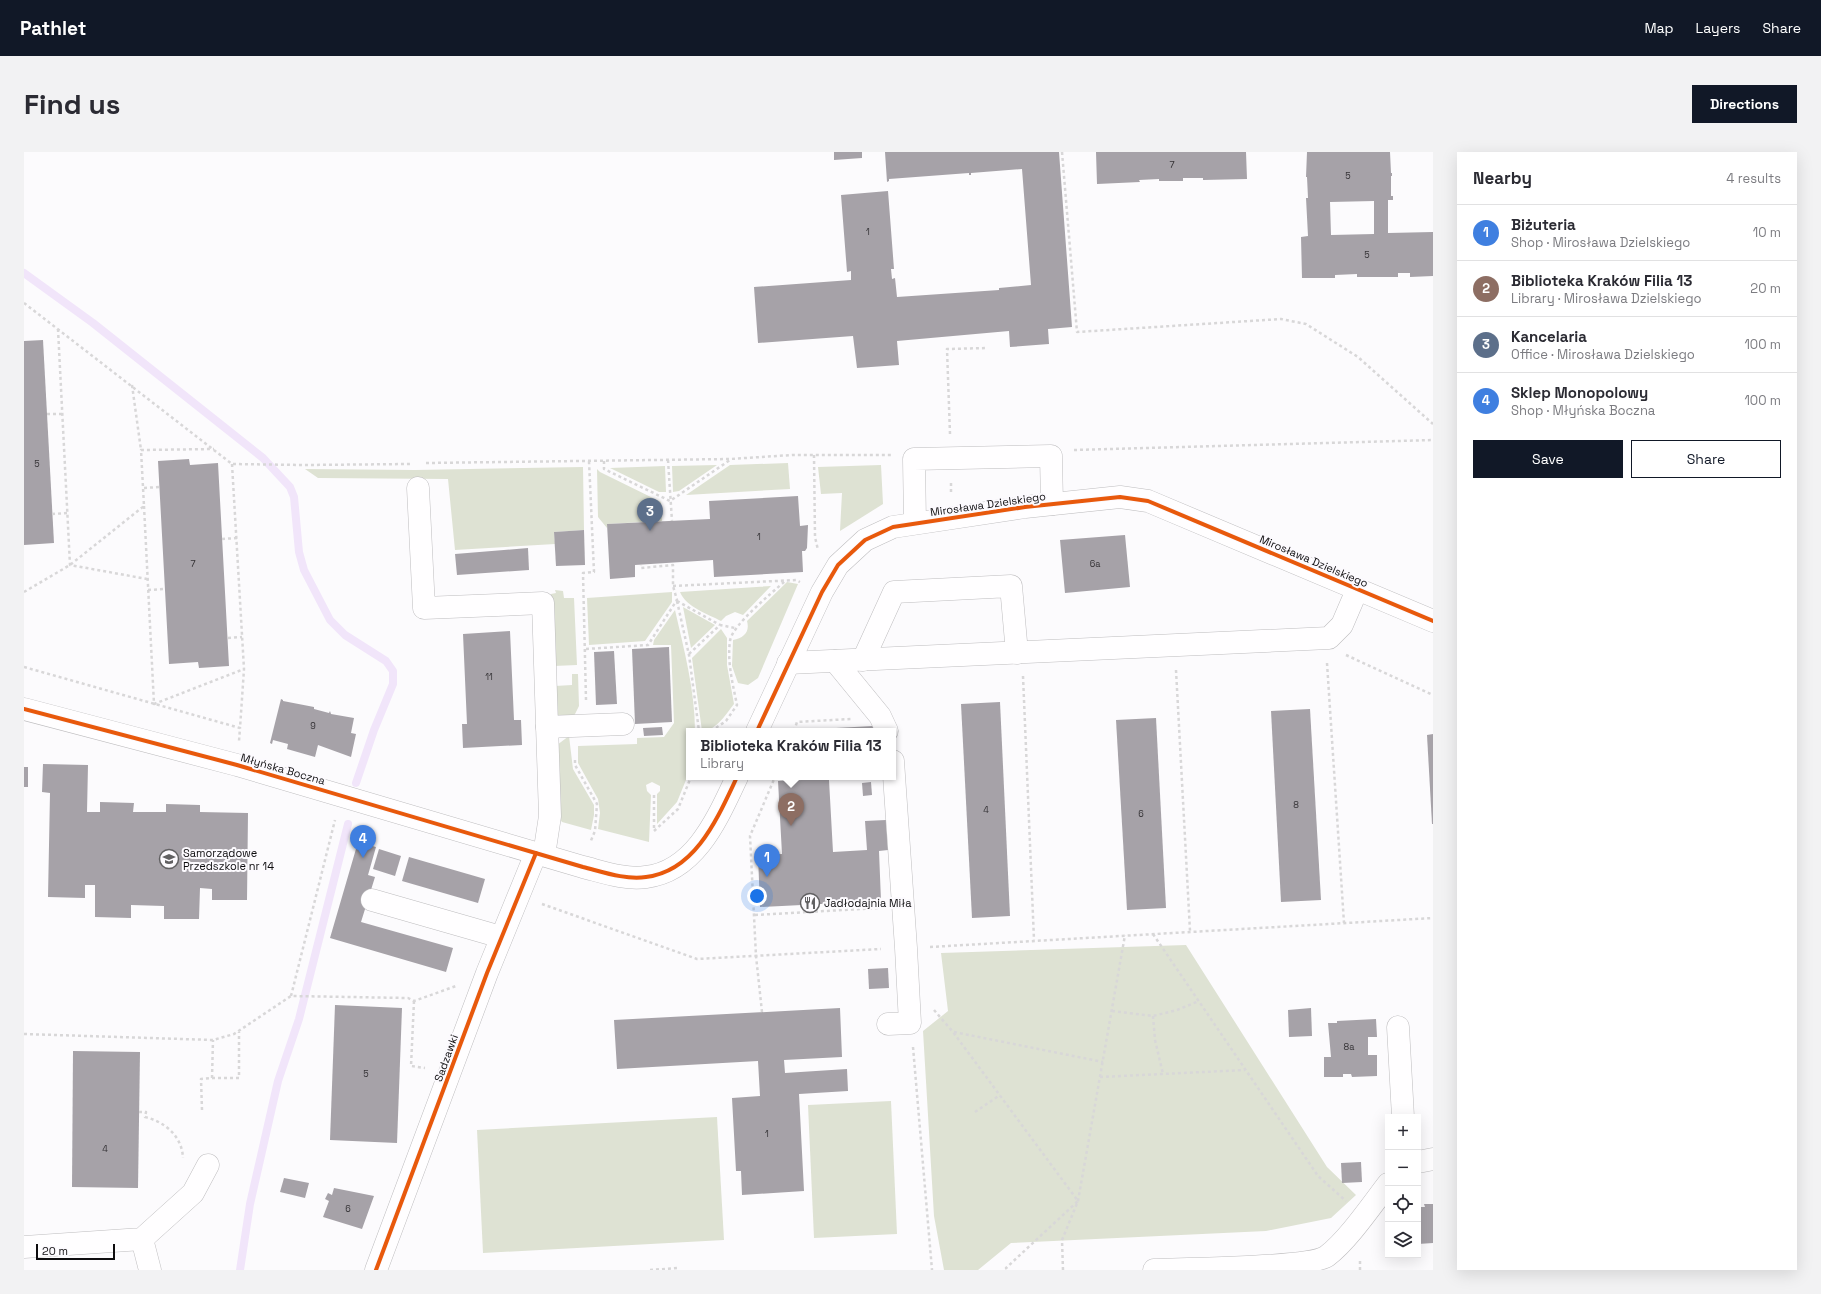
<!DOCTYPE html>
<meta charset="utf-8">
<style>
:root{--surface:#fff;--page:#f2f2f3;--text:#2b2b33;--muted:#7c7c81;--line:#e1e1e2;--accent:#111827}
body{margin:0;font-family:"Space Grotesk",sans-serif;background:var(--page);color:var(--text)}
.controls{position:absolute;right:12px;bottom:12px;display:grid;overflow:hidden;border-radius:0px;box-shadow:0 4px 16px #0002}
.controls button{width:36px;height:36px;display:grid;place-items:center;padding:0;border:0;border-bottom:1px solid var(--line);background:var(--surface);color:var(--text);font:20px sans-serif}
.scale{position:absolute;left:12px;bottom:10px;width:79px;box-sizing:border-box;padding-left:4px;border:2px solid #0e0d0f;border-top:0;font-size:11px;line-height:14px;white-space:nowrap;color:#0e0d0f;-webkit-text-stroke:3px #fcfafe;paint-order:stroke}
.you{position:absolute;left:733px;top:744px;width:14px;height:14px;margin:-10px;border:3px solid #fff;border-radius:50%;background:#1a73e8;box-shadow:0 0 0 6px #1a73e833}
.badge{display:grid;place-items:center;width:26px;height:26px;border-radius:50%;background:var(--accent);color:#fff;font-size:13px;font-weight:700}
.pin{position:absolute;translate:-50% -33px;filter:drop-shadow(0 1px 2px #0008)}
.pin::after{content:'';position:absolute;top:21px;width:14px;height:12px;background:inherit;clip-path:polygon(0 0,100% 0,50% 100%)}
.popup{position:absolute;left:662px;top:576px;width:210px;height:52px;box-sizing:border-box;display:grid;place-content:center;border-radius:0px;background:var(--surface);filter:drop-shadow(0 1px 3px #0005);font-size:13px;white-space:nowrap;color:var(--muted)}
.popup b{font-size:15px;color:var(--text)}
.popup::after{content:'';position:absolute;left:50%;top:100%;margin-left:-8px;border:8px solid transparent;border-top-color:var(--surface)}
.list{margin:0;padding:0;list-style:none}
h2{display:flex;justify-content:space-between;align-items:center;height:52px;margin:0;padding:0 16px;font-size:17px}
h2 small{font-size:13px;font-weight:400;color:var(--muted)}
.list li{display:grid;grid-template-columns:26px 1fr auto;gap:12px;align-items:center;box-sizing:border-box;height:56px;padding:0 16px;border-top:1px solid var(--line)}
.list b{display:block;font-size:15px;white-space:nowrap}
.list p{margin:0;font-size:13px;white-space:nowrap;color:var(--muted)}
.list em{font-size:13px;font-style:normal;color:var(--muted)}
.actions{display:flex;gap:8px;padding:12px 16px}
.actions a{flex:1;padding:9px 0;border:1px solid var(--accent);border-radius:0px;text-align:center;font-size:14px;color:var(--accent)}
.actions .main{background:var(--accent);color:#fff}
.icon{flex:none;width:22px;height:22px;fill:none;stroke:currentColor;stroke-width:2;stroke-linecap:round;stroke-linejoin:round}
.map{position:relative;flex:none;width:1409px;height:1118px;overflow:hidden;border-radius:0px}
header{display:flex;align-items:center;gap:24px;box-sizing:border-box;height:56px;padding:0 20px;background:var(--accent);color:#fff}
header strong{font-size:19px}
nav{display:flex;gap:22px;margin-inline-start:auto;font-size:14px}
.intro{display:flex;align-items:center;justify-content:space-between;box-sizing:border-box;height:96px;padding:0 24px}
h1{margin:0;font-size:28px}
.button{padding:10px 18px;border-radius:0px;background:var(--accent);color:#fff;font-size:14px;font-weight:700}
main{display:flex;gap:24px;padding:0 24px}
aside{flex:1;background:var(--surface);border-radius:0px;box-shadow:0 4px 16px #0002}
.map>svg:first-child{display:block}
</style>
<header>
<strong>Pathlet</strong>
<nav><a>Map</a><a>Layers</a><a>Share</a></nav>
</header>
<div class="intro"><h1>Find us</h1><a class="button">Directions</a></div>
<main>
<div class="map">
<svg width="1409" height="1118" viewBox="0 0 1409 1118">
<rect width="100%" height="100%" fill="#fcfbfd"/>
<g fill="#dee2d3">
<path d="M764,311L766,337L662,343L706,313Z"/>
<path d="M693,313L655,339L649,340L648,314Z"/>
<path d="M857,313L859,352L816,379L818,341L797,342L794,315Z"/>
<path d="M641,314L642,340H635L586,316Z"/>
<path d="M559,315L560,378L530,380L531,392L431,398L424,327L294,326L281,317L391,318Z"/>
<path d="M573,317L576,320L637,350L638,369L583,372V376L574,365Z"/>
<path d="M763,430L774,432L734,526L724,533L714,531L708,514L709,488C720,486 726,480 723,469Z"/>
<path d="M747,434L719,463L711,460L702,464L697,469C684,462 662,455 656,440Z"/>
<path d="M531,438L539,439L540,446H550L553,513L530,514L527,442L532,441Z"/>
<path d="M648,440V450L621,489L565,493L563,446Z"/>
<path d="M659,455L691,473L667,496Z"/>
<path d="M651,458C660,498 671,538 671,579H665L664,623L653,650L633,672V642L636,639V634L628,630L622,633L623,639L627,643L625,690L574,677L576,661L574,647L554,611V594L613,592V586L640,585L650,571L647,493H629L630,488Z"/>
<path d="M697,477L703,486V513L710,552C702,562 692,579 678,579L668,506Z"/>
<path d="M548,522H554L555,554L550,564H532L531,534L548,533Z"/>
<path d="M545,584L549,617L570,653V663L567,678L538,670L535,666L533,593Z"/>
<path d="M1162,793L1303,1015L1332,1043L1307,1066L1242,1079L987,1091L954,1118H920L910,1064L899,879L924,859L917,801Z"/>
<path d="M867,949L873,1082L790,1086L784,953Z"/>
<path d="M693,965L700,1088L459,1101L453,978Z"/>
</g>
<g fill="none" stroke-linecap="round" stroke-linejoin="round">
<g stroke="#f1e5fa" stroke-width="8">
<path d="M0,121L69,171L239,306L266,335L270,345L275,400L280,418L306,468L321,483L362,509L369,519V532L350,578L332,631"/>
<path d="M216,1118L226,1052L254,929L275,867L324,672"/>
</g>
</g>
<g fill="#a6a2a8" fill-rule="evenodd">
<path d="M810,0H838V6L810,8Z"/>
<path d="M861,0H1035L1048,175L1024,177L1025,192L986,195L985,179L873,189L875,213L833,216L829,184L734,191L730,135L827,128V119L823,120L817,43L864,39L870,117H867L868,127L871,126L873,145L975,138V136L1007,133L998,17L947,21V23H945V21L865,27V29L863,30Z"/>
<path d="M1072,0H1222L1223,27L1179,28V26H1159V29H1135V27L1115,28L1116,30L1073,32Z"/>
<path d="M1283,0H1366L1367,21H1368V24H1367V44H1369V48H1364V81L1409,80V124L1386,125V121H1374V125H1333V122L1311,123V126H1278L1277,85L1284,84L1282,46H1284L1283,25H1282ZM1350,49V82L1307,83L1306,50Z"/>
<path d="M19,188L30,391L0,393V189Z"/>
<path d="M165,307L166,313L194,311L205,514L175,516L174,510L145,512L134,309Z"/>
<path d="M774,344L776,374L784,373L783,396L781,399H778L779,420L690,425L689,408L611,413V425L586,427L583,372L686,367L685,349Z"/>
<path d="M560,378L561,413L532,414L530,380Z"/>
<path d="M1101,383L1106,435L1041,441L1036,388Z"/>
<path d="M504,396L505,418L433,423L431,402Z"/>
<path d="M486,479L490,568H497L498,593L439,596L438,572H443L439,482Z"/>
<path d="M645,495L648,570L611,572L608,497Z"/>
<path d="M590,499L593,552L572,553L570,500Z"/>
<path d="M257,547L259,548V549L290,555V557L305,561L306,559L307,562L330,566L327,581L332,582L327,605L294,593L291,605L263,597L264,592L249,588L248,592L246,591Z"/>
<path d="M976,550L986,764L948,766L937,552Z"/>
<path d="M1286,557L1297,748L1257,750L1247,559Z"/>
<path d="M1132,566L1142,756L1103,758L1092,568Z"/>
<path d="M849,574V579H775V578Z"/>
<path d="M638,575L639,583L620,584L619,576Z"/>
<path d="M1409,582V672H1408L1403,583Z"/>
<path d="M19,612L64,613L63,660H76V650L110,651L109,660H142V652L176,653V660L224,661L223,748H188V737L176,736L175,767H140V754L107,753V766L71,765V733H61V746L24,745L26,641L18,640Z"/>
<rect x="0" y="615" width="4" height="20"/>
<path d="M777,625H837L805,628L809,700L843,698L841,669L862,668L864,698L855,699L857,749L736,755L734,703L758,702L754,629L778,628Z"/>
<path d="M847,630L848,643L839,644L838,631Z"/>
<path d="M334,690L352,695L344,723L351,725L337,770L429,796L422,820L306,786Z"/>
<path d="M355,697L377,704L371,724L349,717Z"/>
<path d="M385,705L461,727L454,751L378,729Z"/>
<path d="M864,816L865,836L845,837L844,817Z"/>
<path d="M311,853L378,856L373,991L306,988Z"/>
<path d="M816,856L818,905L760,908L761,921L823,917L824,939L775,942L780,1039L718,1043L717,1019H712L708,946L736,944L734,909L593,917L590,868Z"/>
<path d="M1287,856L1288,884L1265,885L1264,858Z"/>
<path d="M1352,867L1353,885H1344V903H1353V924L1328,925L1327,922H1319V925H1300V905H1307L1304,871H1313V869Z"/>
<path d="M49,899L116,900L114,1036L48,1035Z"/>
<path d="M1337,1010L1338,1030L1318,1031L1317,1011Z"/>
<path d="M260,1026L285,1031L281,1046L256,1040Z"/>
<path d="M310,1036L350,1044L338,1077L299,1065L305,1049L301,1047L304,1041L308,1043Z"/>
<path d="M1400,1052H1409V1091L1394,1092V1055H1401Z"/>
</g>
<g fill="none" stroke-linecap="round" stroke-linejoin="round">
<g stroke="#bebdbf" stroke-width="23">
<g id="minor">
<path d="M394,336L400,456L519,451L526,664L520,703"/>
<path d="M891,371L890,307L1027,304L1028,352"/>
<path d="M839,508L870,440L987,434L993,501"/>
<path d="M811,509L856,564L863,579"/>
<path d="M764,511L1305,486L1318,473L1333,438"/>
<path d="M0,557L213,613L559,715C579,720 601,728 622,725C672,719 694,665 713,625"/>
<path d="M523,575L599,572"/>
<path d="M733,579L798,440L814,413L841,388L869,375L1001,355L1096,345L1124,349L1409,469"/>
<path d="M348,748L477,785"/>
<path d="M864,872L886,871L882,796L869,609"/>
<path d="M1374,875L1379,965"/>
<path d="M1394,1010L1409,1007"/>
<path d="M118,1087L126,1118"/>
<path d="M0,1095L118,1087L169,1041L184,1013"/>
<path d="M352,1118L463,821L512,701"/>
<path d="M1130,1118C1158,1117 1287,1116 1303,1104C1324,1088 1347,1054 1364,1032"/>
</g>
</g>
<g stroke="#d8d7d8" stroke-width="2.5" stroke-dasharray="3 3" stroke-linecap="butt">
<path d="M1038,0L1053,180L1257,167L1282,172L1334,205L1409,272"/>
<path d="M0,151L208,312L281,313L387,312"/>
<path d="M34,177L46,413L123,427"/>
<path d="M108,233L117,298"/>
<path d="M23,262H39"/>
<path d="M926,282L923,197L963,196"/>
<path d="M1050,298L1409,288"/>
<path d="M790,303L791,385L794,398"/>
<path d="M644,308L648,369"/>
<path d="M580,309V317L646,349L706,308"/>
<path d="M402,311L706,307L768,303H867"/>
<path d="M208,312L220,517L216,576"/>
<path d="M927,331V342"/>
<path d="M120,336L135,335"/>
<path d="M120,354L130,552L220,517"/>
<path d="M28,362L44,361"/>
<path d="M198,387L213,386"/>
<path d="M649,434L772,428L776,430"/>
<path d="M124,438L141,437"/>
<path d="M0,440L46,413L120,354L117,298L190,297"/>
<path d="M653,449L665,503L675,579"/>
<path d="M653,449L696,473"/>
<path d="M204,486L218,485"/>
<path d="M562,497L624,493L653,448L649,434V413L617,416V413"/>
<path d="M665,502L696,473L711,476"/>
<path d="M1322,503L1409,543"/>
<path d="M1303,511L1320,771"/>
<path d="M0,515L216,576L215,589"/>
<path d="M1152,518L1166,779"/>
<path d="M999,524L1010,788"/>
<path d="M562,548L559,421L570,420L565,309"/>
<path d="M687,579L702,569L713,553C709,533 703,510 706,489C708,473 748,441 761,429"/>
<path d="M770,579L773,570L827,567"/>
<path d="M551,608V613L573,652L571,679L566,691"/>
<path d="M630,643V679L654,657L667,625"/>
<path d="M518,752L673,807L857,797"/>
<path d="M731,763L855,756"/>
<path d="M1129,782L1294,1024L1322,1049"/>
<path d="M906,795L1409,766"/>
<path d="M267,844L311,668"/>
<path d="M390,849L387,914L401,916"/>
<path d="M910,858L929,880L1054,1049L982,1116L983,1118"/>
<path d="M1088,859L1129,864L1153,858L1175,849"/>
<path d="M738,860L732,804L726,684L751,625"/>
<path d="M1129,864L1131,888L1139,922"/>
<path d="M930,880L1079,910"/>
<path d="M0,882L189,888L210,882L267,844L384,846L390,849L432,834"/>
<path d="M889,895L908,1118"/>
<path d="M1076,925L1221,918"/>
<path d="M188,926H215V880"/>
<path d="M178,958L177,927L188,926L189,888"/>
<path d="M115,960H122L121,965C141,970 158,984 159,1006"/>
<path d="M951,960L976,943"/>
<path d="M1336,1109V1118"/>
<path d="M626,1118L654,1116V1118"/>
<path d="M1039,1118L1038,1088L1054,1049L1101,783"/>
</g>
<use href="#minor" stroke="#fffeff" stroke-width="22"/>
<g stroke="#fcfafe" stroke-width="6">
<g id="cycleway">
<path d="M0,557L213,613L559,715C579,720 601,728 622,725C672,719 694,665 713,625"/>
<path d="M733,579L798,440L814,413L841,388L869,375L1001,355L1096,345L1124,349L1409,469"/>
<path d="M352,1118L463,821L512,701"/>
</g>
</g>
<use href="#cycleway" stroke="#e8590c" stroke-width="4"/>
</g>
<defs>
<g id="school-ring" transform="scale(1)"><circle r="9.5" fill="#fcfafe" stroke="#616062" stroke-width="1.5"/><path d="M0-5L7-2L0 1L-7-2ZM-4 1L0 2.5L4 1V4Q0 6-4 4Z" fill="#616062"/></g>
<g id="restaurant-ring" transform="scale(1)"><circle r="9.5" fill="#fcfafe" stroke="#616062" stroke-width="1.5"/><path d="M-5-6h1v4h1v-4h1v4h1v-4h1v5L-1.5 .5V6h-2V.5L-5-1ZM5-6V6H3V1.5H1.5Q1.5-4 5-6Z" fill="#616062"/></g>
</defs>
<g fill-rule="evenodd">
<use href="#school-ring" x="145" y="707"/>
<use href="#restaurant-ring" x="786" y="751"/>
</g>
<g text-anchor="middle" stroke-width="4" stroke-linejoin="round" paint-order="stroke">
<g font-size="9" fill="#343235">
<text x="1148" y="16">7</text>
<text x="1324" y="27">5</text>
<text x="844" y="83">1</text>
<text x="1343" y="106">5</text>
<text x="13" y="315">5</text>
<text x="735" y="388">1</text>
<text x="169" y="415">7</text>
<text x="1071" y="415">6a</text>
<text x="465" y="528">11</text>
<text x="289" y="577">9</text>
<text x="1272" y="656">8</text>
<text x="962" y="661">4</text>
<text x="1117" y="665">6</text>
<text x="1325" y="898">8a</text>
<text x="342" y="925">5</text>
<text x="743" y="985">1</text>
<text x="81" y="1000">4</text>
<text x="324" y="1060">6</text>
</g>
<g font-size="11" fill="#0e0d0f" stroke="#fcfafe">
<text transform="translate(964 352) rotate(-8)" y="4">Mirosława Dzielskiego</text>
<text transform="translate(1290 409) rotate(23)" y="4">Mirosława Dzielskiego</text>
<text transform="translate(259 617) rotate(16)" y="4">Młyńska Boczna</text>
<text transform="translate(422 906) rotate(-70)" y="4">Sadzawki</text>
</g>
<g font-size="11" fill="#0e0d0f" stroke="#fcfafe" text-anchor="start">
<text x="159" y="705">Samorządowe<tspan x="159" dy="13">Przedszkole nr 14</tspan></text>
<text x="800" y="755">Jadłodajnia Miła</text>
</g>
</g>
</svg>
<div class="controls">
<button>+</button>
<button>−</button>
<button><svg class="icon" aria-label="locate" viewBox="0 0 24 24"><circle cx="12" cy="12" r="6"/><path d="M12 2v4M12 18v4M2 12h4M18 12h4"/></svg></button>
<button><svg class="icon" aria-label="layers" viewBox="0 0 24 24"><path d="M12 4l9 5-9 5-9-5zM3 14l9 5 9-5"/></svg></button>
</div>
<div class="scale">20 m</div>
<div class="you"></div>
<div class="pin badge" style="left:743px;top:725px;background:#3f7fe0">1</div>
<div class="pin badge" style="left:767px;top:674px;background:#8d6e63">2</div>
<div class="popup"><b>Biblioteka Kraków Filia 13</b>Library</div>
<div class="pin badge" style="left:626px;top:379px;background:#5c6f8a">3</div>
<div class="pin badge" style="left:339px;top:706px;background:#3f7fe0">4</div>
</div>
<aside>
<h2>Nearby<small>4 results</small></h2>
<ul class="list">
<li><span class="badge" style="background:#3f7fe0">1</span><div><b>Biżuteria</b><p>Shop · Mirosława Dzielskiego</p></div><em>10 m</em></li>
<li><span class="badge" style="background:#8d6e63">2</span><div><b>Biblioteka Kraków Filia 13</b><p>Library · Mirosława Dzielskiego</p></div><em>20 m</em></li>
<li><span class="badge" style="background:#5c6f8a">3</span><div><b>Kancelaria</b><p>Office · Mirosława Dzielskiego</p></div><em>100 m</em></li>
<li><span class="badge" style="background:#3f7fe0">4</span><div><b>Sklep Monopolowy</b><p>Shop · Młyńska Boczna</p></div><em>100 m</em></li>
</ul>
<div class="actions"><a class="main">Save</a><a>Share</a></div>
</aside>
</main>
